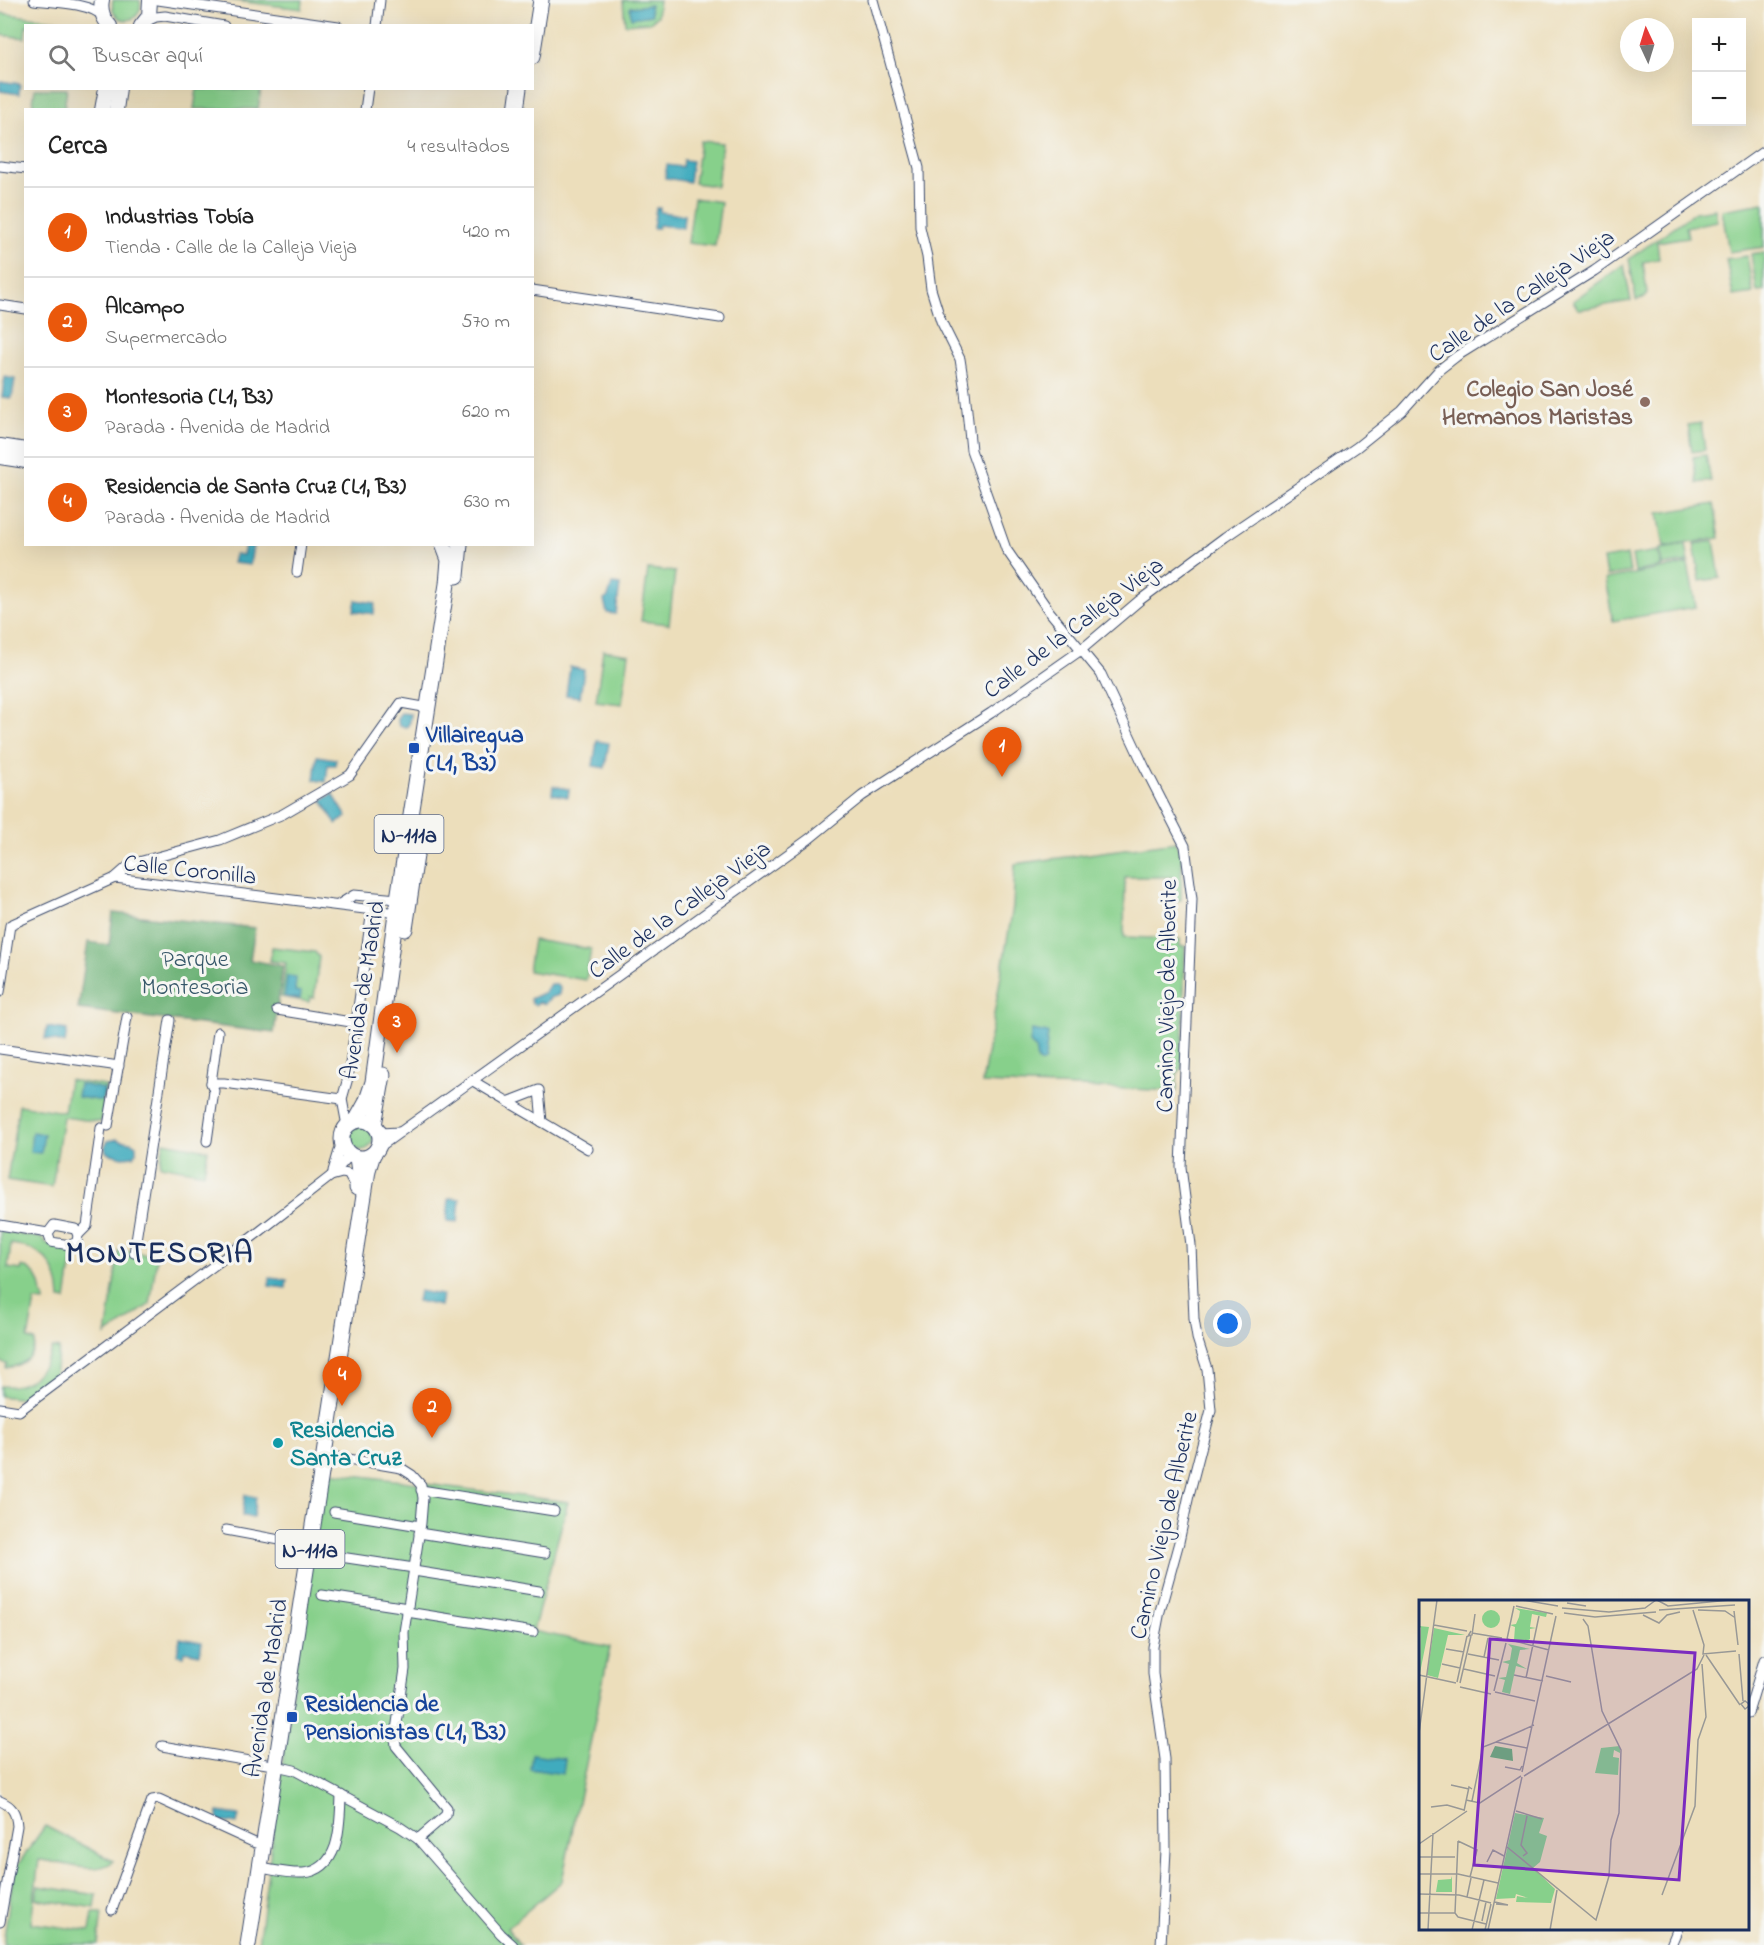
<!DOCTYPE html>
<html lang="es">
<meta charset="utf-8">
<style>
:root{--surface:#fff;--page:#f2f2f2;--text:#222;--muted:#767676;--line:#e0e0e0;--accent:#ea580c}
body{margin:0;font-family:"Indie Flower",sans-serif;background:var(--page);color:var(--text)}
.controls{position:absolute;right:18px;top:18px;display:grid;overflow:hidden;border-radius:0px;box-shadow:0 6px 24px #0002}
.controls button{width:54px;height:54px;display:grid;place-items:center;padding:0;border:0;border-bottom:2px solid var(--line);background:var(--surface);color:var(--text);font:30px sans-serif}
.compass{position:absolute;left:1620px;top:18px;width:54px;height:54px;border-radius:50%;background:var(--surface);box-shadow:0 6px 24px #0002;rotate:356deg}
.you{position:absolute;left:1228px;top:1324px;width:21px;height:21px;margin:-15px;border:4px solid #fff;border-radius:50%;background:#1a73e8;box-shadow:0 0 0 9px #1a73e833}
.badge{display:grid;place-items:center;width:39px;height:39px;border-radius:50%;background:var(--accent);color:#fff;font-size:20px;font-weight:700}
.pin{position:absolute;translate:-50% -50px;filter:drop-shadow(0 2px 3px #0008)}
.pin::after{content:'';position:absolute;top:32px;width:21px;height:18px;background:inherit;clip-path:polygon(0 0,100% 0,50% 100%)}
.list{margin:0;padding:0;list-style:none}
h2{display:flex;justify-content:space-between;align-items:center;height:78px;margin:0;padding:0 24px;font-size:26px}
h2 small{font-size:20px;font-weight:400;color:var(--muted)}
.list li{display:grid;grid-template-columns:39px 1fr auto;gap:18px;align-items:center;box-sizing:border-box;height:90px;padding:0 24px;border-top:2px solid var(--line)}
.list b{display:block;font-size:22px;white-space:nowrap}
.list p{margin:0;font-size:20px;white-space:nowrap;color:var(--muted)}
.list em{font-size:20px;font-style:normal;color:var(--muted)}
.icon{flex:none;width:33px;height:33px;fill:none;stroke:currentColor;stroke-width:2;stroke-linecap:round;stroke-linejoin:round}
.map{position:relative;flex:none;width:1764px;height:1945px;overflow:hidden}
.search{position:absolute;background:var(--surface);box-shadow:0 6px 24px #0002;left:24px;top:24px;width:510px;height:66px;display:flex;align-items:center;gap:15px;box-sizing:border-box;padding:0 21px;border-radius:0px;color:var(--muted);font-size:22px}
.panel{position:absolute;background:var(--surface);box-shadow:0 6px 24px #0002;left:24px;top:108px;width:510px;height:438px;border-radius:0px}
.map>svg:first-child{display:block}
</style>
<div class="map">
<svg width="1764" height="1945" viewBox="0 0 1764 1945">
<rect width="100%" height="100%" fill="#f6f6f2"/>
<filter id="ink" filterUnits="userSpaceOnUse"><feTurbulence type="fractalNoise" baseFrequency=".0167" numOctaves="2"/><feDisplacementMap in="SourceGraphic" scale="12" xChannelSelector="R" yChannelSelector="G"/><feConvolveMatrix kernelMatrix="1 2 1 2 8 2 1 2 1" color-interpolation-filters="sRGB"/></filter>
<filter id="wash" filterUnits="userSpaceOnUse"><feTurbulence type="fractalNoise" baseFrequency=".008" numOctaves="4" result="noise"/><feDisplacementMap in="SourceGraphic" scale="24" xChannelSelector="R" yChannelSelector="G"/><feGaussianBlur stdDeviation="1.35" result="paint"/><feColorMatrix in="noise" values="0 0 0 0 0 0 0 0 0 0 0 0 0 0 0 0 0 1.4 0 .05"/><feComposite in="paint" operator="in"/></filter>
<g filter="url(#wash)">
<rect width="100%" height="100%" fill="#ecdebb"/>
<g fill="#87d08b" stroke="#518074" stroke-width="1.5">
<path d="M113,0H140C145,27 107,26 113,0Z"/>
<path d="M229,0H303L302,9Z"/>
<path d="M623,0H659L657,16L650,22L625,24Z"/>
<path d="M0,13L88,25H90L26,26L25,38L0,35Z"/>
<path d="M35,89H67L64,109H32Z"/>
<path d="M197,89H261L258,109H194Z"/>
<path d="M700,141L722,143L717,186L694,183Z"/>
<path d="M694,198L721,202L715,246L688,243Z"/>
<path d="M1764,203V247L1729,252L1722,210Z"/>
<path d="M1715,209L1717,221L1686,227L1688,237L1657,242L1659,259L1643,262L1647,293L1646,297L1636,300L1629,259L1695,212Z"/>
<path d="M1764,252V291L1757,292L1751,254Z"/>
<path d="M1747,256L1753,293L1733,296L1726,259Z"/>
<path d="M1624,264L1631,301L1582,309H1578L1573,301Z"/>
<path d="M1701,423L1705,450L1692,452L1688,425Z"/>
<path d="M1706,455L1711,481L1697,483L1693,457Z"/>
<path d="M1714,504L1720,538L1664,547L1658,513Z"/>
<path d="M1714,541L1720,578L1700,581L1694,544Z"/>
<path d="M1686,545L1689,562L1662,566L1660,549Z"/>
<path d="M1658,551L1661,567L1635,572L1632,555Z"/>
<path d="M1627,555L1630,572L1606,576L1603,559Z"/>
<path d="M1688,564L1696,607L1613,621L1605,579Z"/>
<path d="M648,569L675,572L669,624L641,621Z"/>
<path d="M603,650L629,654L622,704L596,701Z"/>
<path d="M1176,842L1182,857L1181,900H1174V877H1125L1124,937L1180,939V946H1185L1182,1068L1177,1074V1091L982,1083L1013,907L1015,864Z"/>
<path d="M533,940L591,949L586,980L528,971Z"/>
<path d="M272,947L315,952L319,957L314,998L310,997L309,1002L281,997L286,963L270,961Z"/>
<path d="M69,1080L106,1086L101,1122L63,1117L52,1187L7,1180L19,1105L64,1112Z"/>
<circle cx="361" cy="1138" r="12"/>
<path d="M164,1142L208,1150L204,1173L160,1165Z"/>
<path d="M0,1231L41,1238L48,1244L71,1249L73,1253L66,1300L60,1299C58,1265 45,1249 11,1244L8,1268L21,1270L22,1266C36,1272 41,1280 42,1296H44V1302L35,1301L28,1339L35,1341C33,1358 22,1366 6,1368L7,1364L0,1362Z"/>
<path d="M119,1250L157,1256L150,1304L106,1335Z"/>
<path d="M52,1348L59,1349L55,1375L24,1399L0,1396V1386C28,1389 43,1373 52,1348Z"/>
<path d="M322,1471L568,1502L533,1631L610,1647L562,1881L507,1928L520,1945H258Z"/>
<path d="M45,1826L113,1861C96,1877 61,1861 39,1860L31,1923L90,1931L93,1913H102L98,1944L3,1945L14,1870Z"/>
<path d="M38,1886L97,1895L95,1908L36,1899Z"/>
</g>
<path fill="#6db277" stroke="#44706a" stroke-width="1.5" d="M113,913L255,928L250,960L283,966L274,1033L78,1009L88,942L109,945Z"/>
<g fill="#3fabbe" stroke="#2d6d8e" stroke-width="1.5">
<path d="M650,5L651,15L631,18L630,7Z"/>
<path d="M0,81L20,84L19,94L0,91Z"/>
<path d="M683,160L692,161L689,182L665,178L667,165L682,167Z"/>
<path d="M656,208H660V212L684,215L683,228L659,225L658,228H653Z"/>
<path d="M5,377L15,379L12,398L2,397Z"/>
<path d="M245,545L253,546L250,565L233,563L235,554L243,555Z"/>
<path d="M612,584L620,585L616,614L607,613L604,600L608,597Z"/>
<path d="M356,600L375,603L374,614L354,611Z"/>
<path d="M570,667L584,670L580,697L566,695Z"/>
<path d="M401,713L411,714L410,722L407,727L399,726C397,720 398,718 401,713Z"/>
<path d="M597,741L609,743L605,768L593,766Z"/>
<path d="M317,756L336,759L335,765H328L326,782L314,780Z"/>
<path d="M553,786L569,789L568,797L552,794Z"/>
<path d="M333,794L347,817L336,824L322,800Z"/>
<path d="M287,976L296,977L295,991L301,992L300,999L284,997Z"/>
<path d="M550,984H555L560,988L559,995L550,998L545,1004L539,1002L535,1005L532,1004L530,999L545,992Z"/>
<path d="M47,1027L67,1030L65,1043L45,1039Z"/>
<path d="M1032,1030L1048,1033L1045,1060L1041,1063L1037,1060L1035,1048L1030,1043Z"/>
<path d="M79,1084L104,1089L102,1101L77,1097Z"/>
<path d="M32,1132L44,1134L41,1153L30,1152Z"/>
<path d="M117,1139C124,1143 130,1139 136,1145V1153L134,1156L123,1157L107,1153C104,1148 104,1146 108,1141Z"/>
<path d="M449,1198L460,1199L458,1222L447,1221Z"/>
<path d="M270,1278L287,1280L286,1288L269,1286Z"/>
<path d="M419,1291L442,1295L440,1306L417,1301Z"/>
<path d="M245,1495L256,1497L253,1517L242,1516Z"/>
<path d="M180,1638L202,1642L200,1654L184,1651L183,1656L177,1655Z"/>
<path d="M532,1754L565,1759L563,1774L530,1769Z"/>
<path d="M218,1812L239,1815L237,1824L217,1821Z"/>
</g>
</g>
<g filter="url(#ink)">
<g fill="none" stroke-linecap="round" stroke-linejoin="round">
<g stroke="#3a496c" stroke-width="11">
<g id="street">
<path d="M34,0C52,2 92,3 103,17"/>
<path d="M158,0L338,26"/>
<path d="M873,0L919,168L920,227L927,257L931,289L941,321L960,359L965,391L971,450L1006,549L1049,611L1101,674L1144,766L1185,846L1192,899L1181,1167L1191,1245L1194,1319L1197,1338L1207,1369L1211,1410L1189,1495L1179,1542L1160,1611L1153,1647V1674L1165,1759L1166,1850L1161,1945"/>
<path d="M145,22L156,17L165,16L224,26"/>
<path d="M377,26L380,0"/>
<path d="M365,110L368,88"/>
<path d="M0,166L26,169"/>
<path d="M532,290L720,318"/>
<path d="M0,305L26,309"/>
<path d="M297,572L301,544"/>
<path d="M115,878L131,864L220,840L283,814L350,775L401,703L429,708"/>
<path d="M338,905L354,895L398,899"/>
<path d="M0,992L10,925L115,878L397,913"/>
<path d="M277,1010L357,1023"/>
<path d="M0,1049L119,1066"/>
<path d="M473,1081L588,1149"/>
<path d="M211,1083H224L342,1099L348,1078L372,910"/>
<path d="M342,1099L347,1126"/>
<path d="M508,1102L539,1090L542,1122"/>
<path d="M108,1126L127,1017"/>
<path d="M380,1133L399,1132"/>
<path d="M207,1141L214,1091L211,1083L218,1032"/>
<path d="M378,1148L809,839L862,796L991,713L1081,650L1140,600L1225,537L1357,447L1402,411L1439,370L1457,356L1594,271L1764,151"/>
<path d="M333,1171L342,1141"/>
<path d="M331,1176L342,1173L348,1174L356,1188"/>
<path d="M0,1225L48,1233"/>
<path d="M54,1225L75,1229L78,1235L77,1242L70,1245L51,1242L48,1233Z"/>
<path d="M78,1235L87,1226L101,1128"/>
<path d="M134,1253L170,1020"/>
<path d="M0,1408L19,1411L259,1232L331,1176L350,1155"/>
<path d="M325,1455L401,1468L412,1475L421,1485L423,1498L421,1523L404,1632L405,1669L395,1737L396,1746L447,1808L446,1815L418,1839"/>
<path d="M421,1490L554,1511"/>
<path d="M334,1512L420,1526"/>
<path d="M226,1530L301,1544"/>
<path d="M419,1533L545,1553"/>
<path d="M327,1555L414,1568"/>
<path d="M414,1571L539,1591"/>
<path d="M322,1595L408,1608"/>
<path d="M407,1612L533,1632"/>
<path d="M1748,1713L1764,1660"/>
<path d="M162,1746L267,1764"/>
<path d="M276,1766L294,1770L400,1827L418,1839L501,1934L513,1945"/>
<path d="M0,1801C12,1806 16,1812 17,1826L0,1922"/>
<path d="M260,1868C274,1870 289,1874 303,1873C341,1870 340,1824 341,1795"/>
<path d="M112,1910L152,1800L159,1799L255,1843"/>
<path d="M1671,1945L1678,1928"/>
</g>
</g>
<g stroke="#3a496c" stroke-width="16">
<g id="secondary">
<path d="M102,0C100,10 103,19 110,26"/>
<path d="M141,26L149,16L150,0"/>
<path d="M102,110L106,88"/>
<path d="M116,110L119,88"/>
<path d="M0,446L26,450"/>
<path d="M0,457L26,461"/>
</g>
</g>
<g stroke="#3a496c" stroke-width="17">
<g id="primary">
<path d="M532,57L541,0"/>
<path d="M516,110L519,88"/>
<path d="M457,576L460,544"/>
<path d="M405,929L417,849"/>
<circle cx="361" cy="1139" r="19"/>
<path d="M356,1121L366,1103L373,1082L398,899L447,584L449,560L443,544"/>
<path d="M374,1125L383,1075"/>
<path d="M357,1158L359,1173L357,1188"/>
<path d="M248,1945L368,1170L373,1154"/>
</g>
</g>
<use href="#street" stroke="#fff" stroke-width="9"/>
<use href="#secondary" stroke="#fff" stroke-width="14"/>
<use href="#primary" stroke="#fff" stroke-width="15"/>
</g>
</g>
<circle fill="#8d6e63" stroke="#f6f6f2" stroke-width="2" cx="1645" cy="402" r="6"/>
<g fill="#1a4fb4" stroke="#f6f6f2" stroke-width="2">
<rect x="408" y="742" width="12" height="12" rx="3"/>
<rect x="286" y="1711" width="12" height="12" rx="3"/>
</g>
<circle fill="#0f9aa8" stroke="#f6f6f2" stroke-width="2" cx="278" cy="1443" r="6"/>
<g text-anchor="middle" stroke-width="6" stroke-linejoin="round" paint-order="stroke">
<g fill="#f6f6f2" stroke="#5d6b8a" stroke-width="1.5">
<rect x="374.5" y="815" width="69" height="38" rx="4.5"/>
<rect x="275.5" y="1530" width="69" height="38" rx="4.5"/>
</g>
<g font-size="22" font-weight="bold" fill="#1b2f5e">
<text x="409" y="842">N-111a</text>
<text x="310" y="1557">N-111a</text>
</g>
<g font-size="24" fill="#1b2f5e" stroke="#f6f6f2">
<text transform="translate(1521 295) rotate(-34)" y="8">Calle de la Calleja Vieja</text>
<text transform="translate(1073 627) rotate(-37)" y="8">Calle de la Calleja Vieja</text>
<text transform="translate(190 869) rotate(6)" y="8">Calle Coronilla</text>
<text transform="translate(679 909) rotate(-36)" y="8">Calle de la Calleja Vieja</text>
<text transform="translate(362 990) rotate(-81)" y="8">Avenida de Madrid</text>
<text transform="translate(1166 996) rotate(-89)" y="8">Camino Viejo de Alberite</text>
<text transform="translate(1163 1525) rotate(-77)" y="8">Camino Viejo de Alberite</text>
<text transform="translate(265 1688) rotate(-81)" y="8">Avenida de Madrid</text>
</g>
<g font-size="24" font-weight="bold" fill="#785e54" stroke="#f6f6f2" text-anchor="end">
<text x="1633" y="396">Colegio San José<tspan x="1633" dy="28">Hermanos Maristas</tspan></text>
</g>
<g font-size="24" font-weight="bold" fill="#164399" stroke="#f6f6f2" text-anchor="start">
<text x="426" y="742">Villairegua<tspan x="426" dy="28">(L1, B3)</tspan></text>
<text x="304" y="1711">Residencia de<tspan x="304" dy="28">Pensionistas (L1, B3)</tspan></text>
</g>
<g font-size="24" fill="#365769" stroke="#f6f6f2">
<text x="195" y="966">Parque<tspan x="195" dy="28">Montesoria</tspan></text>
</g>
<g font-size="24" font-weight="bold" fill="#0d838f" stroke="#f6f6f2" text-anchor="start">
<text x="290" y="1437">Residencia<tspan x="290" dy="28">Santa Cruz</tspan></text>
</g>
<g font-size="30" font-weight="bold" letter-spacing="1.5" fill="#1b2f5e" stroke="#f6f6f2">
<text x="160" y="1262">MONTESORIA</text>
</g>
</g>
<g transform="translate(1419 1600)">
<rect width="330" height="330" fill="#ecdebb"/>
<path d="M96,8L128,13L127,17L113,14L111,27L117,28L111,29V39L106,42L95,40L96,27L91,25L97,24L100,17L101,11ZM63 19a9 9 0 1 1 18 0a9 9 0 1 1-18 0ZM0,26L10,27L1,73L2,28ZM15,28L46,35H29L19,78L8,75ZM89,44L111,49L101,50L98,63L108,69L97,66L91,94L83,92L86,80L79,78L87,77L90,64L83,62L91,60L93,48ZM201,146V153L195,150L194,157L200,158L199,175L176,173L182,148ZM96,213L125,218L120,233L128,236L121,262L114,268L136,289L132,303L97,302L98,296L109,298L97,294L96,298L77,299ZM33,276V292H17L19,280L32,279Z" fill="#87d08b"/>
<path d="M76,146L93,149L94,161L71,157Z" fill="#6db277"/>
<path fill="none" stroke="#989896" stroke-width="1.5" d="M103,0L139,6M238,0L249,6L311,0M148,3L167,6M97,6L134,14M143,8L190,12L226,8L237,0M240,10L316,5M274,10L285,45L284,54L317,51M279,10L306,11L315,17M315,11L319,45M145,13L176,17L237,12M224,15L240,23L248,15L261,12M15,25L48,31M52,31L49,36L53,35L56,14M53,33L83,38M88,39L130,50M88,39L95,6M27,49L45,52M49,54L80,60M320,54L324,101M287,55L321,105M65,57L69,38M23,64L41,68M45,69L76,76M0,75L37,83M95,75L124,81M127,76L152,82M107,78L120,16M38,82L48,36M41,83L52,36M41,87L72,94M75,91L87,43M76,92L116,101M330,104L326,101L322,104L326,109L330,106M0,133L18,0M77,142L115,125M86,167L101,170L103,166M103,172L137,16M105,176L278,69L285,55M32,185L50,189M47,200L61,203L102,176M53,201L64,147L77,142L108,148M12,207L28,205L45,210M45,211L50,187L53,189M97,211L123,219M39,241L36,313L39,317M39,241L58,250L51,277M0,244L48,211M88,247L177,320L190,276L192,240L200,213L202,150L183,111L169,26L164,19M104,256L108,253L102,245L108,216M0,257H36M68,262L74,250L85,256M0,274H39L79,283M0,294L40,295L72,303M243,295L276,206L279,140L287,117L283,64M48,297L52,278M76,302L89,305L77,304M0,313H36M39,317L67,324M63,321L67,302M9,330L14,233M53,330L65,280M66,330L72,304M69,330L103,177M131,330L138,290"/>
<path fill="#7b2cbf" fill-opacity="0.15" stroke="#7b2cbf" stroke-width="3" d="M71,39L276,53L260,280L55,265Z"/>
<rect width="330" height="330" fill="none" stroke="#1b2f5e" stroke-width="3"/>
</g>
</svg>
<div class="controls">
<button>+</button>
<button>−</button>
</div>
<svg class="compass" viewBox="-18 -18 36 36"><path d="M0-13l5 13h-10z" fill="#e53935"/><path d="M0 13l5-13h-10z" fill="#767676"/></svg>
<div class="you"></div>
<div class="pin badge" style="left:1002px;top:777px">1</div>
<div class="pin badge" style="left:432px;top:1438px">2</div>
<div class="pin badge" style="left:397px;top:1053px">3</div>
<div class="pin badge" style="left:342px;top:1406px">4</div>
<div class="search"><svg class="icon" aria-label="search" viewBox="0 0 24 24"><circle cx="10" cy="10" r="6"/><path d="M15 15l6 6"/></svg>Buscar aquí</div>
<section class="panel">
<h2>Cerca<small>4 resultados</small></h2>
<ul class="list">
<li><span class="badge">1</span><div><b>Industrias Tobía</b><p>Tienda · Calle de la Calleja Vieja</p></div><em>420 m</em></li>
<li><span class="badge">2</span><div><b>Alcampo</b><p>Supermercado</p></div><em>570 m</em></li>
<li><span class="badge">3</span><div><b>Montesoria (L1, B3)</b><p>Parada · Avenida de Madrid</p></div><em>620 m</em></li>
<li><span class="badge">4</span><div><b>Residencia de Santa Cruz (L1, B3)</b><p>Parada · Avenida de Madrid</p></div><em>630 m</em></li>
</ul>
</section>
</div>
